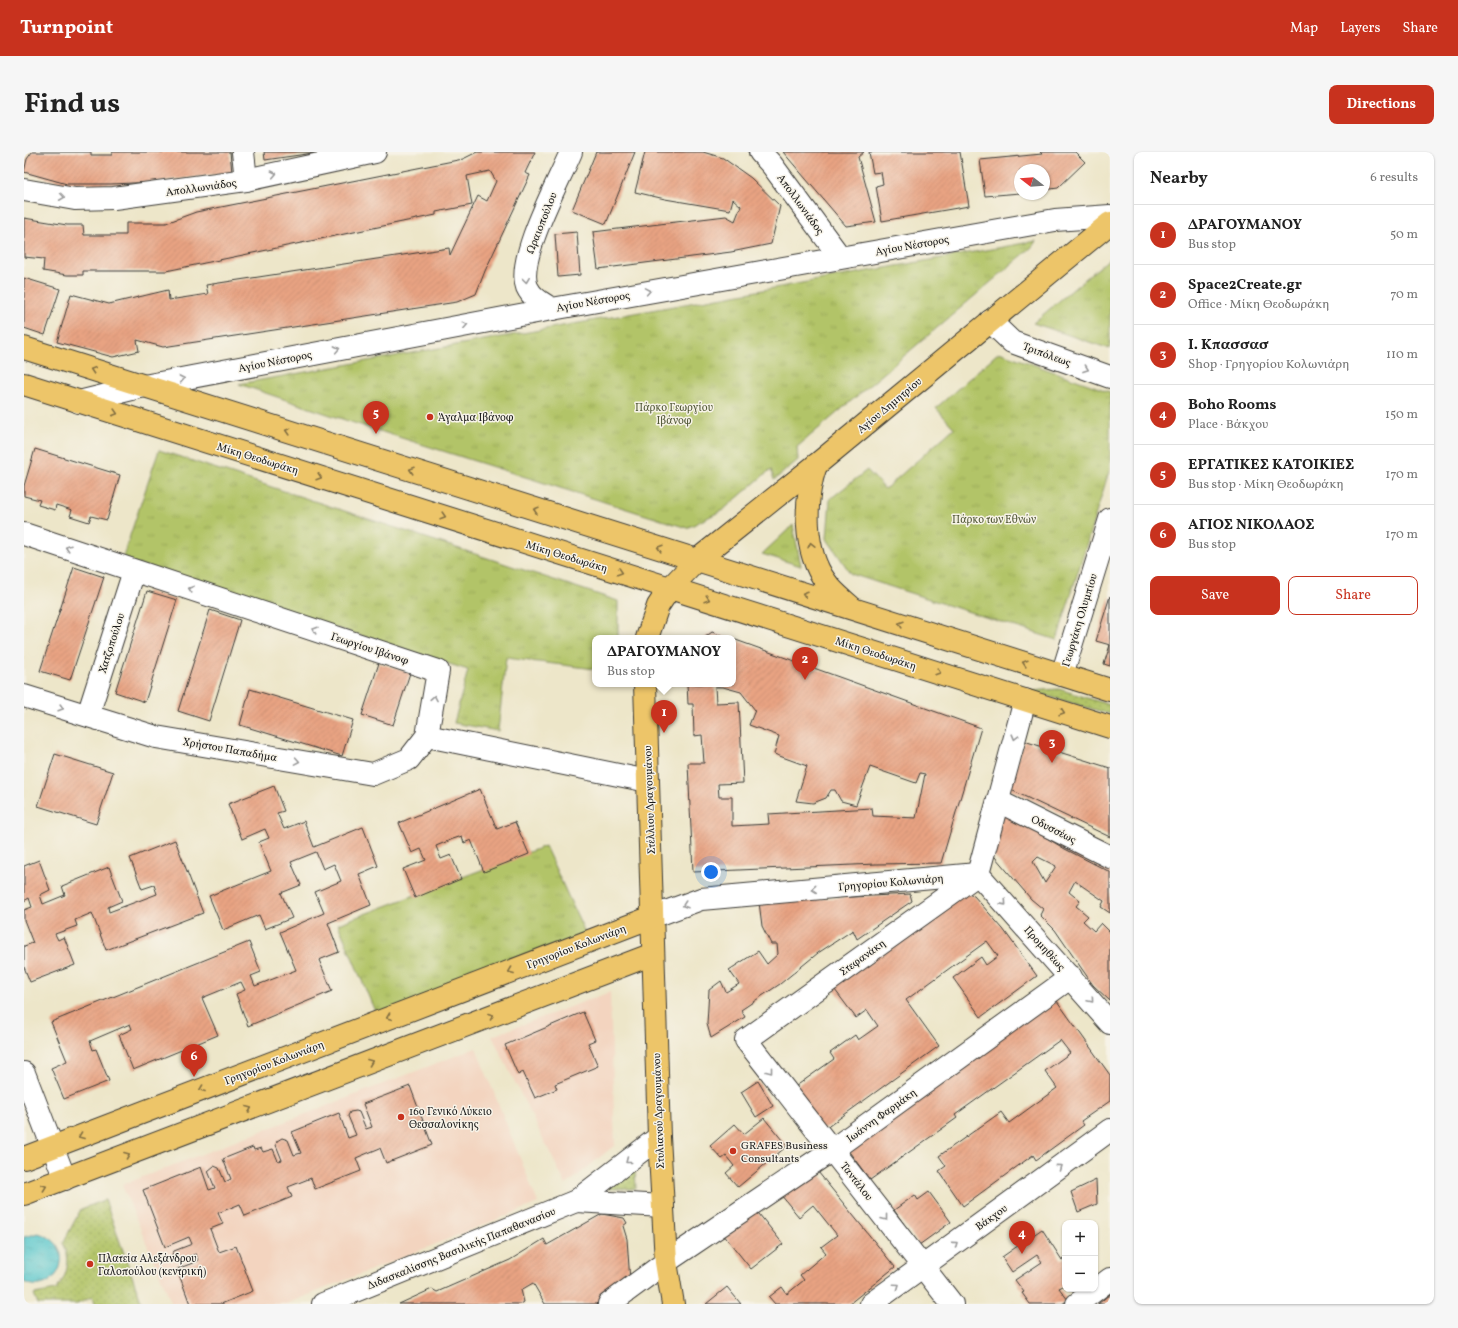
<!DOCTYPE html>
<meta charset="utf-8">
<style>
:root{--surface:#fff;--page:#f6f6f6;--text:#222;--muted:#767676;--line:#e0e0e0;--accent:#c8321e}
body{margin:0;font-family:Vollkorn,serif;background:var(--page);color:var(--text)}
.controls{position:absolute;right:12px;bottom:12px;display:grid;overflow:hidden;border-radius:8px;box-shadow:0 1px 3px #0004}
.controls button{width:36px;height:36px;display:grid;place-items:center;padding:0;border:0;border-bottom:1px solid var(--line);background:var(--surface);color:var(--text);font:20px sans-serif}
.compass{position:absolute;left:990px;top:12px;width:36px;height:36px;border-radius:50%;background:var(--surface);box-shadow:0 1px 3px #0004;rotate:287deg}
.you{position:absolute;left:687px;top:720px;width:14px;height:14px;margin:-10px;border:3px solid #fff;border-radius:50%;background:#1a73e8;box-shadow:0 0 0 6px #1a73e833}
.badge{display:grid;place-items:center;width:26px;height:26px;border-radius:50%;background:var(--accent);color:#fff;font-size:13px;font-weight:700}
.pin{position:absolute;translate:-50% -33px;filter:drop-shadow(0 1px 2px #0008)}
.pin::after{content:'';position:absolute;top:21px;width:14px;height:12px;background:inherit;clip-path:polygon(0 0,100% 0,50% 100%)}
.popup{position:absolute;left:568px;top:483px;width:144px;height:52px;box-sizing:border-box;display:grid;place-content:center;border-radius:8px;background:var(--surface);filter:drop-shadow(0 1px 3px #0005);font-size:13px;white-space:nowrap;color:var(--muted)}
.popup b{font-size:15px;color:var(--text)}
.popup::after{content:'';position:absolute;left:50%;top:100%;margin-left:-8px;border:8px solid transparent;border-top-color:var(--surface)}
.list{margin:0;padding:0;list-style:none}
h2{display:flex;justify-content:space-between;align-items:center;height:52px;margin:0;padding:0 16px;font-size:17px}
h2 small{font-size:13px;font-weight:400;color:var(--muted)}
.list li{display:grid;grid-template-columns:26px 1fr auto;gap:12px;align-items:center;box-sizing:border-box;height:60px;padding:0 16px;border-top:1px solid var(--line)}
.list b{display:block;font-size:15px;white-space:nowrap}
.list p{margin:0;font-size:13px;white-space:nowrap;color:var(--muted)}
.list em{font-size:13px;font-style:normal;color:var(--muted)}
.actions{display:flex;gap:8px;padding:12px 16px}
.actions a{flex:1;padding:9px 0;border:1px solid var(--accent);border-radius:8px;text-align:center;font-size:14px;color:var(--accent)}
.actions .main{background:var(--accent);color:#fff}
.map{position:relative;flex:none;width:1086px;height:1152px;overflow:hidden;border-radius:8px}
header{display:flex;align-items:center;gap:24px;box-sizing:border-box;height:56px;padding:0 20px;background:var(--accent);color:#fff}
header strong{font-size:19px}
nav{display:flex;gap:22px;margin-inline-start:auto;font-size:14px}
.intro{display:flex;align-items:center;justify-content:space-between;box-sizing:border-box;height:96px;padding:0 24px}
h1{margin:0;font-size:28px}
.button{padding:10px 18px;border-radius:8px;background:var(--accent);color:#fff;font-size:14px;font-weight:700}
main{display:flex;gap:24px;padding:0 24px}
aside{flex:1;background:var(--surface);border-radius:8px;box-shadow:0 1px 3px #0004}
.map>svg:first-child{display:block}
</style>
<header>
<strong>Turnpoint</strong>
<nav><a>Map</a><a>Layers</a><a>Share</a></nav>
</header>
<div class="intro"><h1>Find us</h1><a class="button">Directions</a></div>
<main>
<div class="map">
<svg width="1086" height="1152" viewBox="0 0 1086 1152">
<defs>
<pattern id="grass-dots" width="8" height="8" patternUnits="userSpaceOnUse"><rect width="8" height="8" fill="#b2c467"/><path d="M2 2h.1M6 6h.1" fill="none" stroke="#98a859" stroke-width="1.8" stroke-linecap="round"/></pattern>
<pattern id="park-tufts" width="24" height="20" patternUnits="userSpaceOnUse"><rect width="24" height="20" fill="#b2c467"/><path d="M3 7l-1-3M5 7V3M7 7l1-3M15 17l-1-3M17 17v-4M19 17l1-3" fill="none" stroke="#98a859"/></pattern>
<pattern id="water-ripples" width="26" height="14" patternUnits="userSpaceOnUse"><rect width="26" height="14" fill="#59c7cc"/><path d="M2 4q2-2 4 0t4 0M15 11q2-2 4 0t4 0" fill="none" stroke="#4daaaf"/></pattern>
<pattern id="building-hatch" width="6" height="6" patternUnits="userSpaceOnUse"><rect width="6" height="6" fill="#e8a382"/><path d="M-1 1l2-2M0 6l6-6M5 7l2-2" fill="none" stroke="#c68c70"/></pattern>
</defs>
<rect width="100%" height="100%" fill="#f7f3e8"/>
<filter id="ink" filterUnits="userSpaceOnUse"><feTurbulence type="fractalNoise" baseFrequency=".025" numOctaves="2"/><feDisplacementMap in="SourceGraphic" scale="8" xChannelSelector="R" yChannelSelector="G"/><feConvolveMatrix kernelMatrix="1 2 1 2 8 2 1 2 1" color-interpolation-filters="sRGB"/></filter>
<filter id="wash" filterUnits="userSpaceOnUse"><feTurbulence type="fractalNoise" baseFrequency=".012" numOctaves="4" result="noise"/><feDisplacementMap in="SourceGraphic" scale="16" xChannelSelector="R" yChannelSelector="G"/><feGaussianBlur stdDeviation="0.9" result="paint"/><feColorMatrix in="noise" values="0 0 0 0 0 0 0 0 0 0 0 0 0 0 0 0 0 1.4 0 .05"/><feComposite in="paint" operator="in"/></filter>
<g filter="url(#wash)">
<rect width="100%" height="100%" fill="#ede6c9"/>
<g fill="#f3d4bf">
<path d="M586,840L591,993L542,1033L468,884Z"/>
<path d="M452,896L514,1051L262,1152H148L98,1033Z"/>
</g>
<g fill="url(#grass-dots)" stroke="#677042">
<path d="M1035,537L1086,553V562L1006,539Z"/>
<path d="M611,1014L612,1037H583Z"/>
<path d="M81,1048L118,1152H70L68,1145L53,1152H14L10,1142L32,1138C43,1124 48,1108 39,1091L57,1057Z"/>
</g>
<g fill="url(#park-tufts)" stroke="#677042">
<path d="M1012,89L1008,95L773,295L774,308L750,328L747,317L699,358L663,376L327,270L215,232Z"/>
<path d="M1086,106V197L1009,171Z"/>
<path d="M975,200L1086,240V316L1033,488L827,422L803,387L806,347L843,318L861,337L930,276L912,256Z"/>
<path d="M135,298L594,449V486H571V517L482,506L474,579L430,571L444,518L98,407Z"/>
<path d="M769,373L777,414L738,402Z"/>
<path d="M521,694L565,789L355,869L314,772Z"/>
</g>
<path fill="url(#water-ripples)" stroke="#3a7274" d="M14,1081C58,1093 32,1147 0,1130V1085Z"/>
<g id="blocks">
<g fill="url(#building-hatch)" fill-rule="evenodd">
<path d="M8,0H67V3H88V0H206L208,21L131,30L87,32H43L0,20L3,7Z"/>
<path d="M240,0H289V1L241,8Z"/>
<path d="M453,0H511L501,21L506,23L461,119L452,142L433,150L139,195L113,188L115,199L89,205L33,190L47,142L85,152L144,138L145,148L184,142L182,133L425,96L426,103L454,44L463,49L472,29L466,19L443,24L448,53L412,60V63L142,119H59V123H43L19,119L20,107L0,105V66L43,73H59L60,83H102V71H142L172,60L439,7Z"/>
<path d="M572,0H611L582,72L548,58Z"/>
<path d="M621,0H679L699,6L727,26L756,54L747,92L707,100L574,117L569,80L702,64L711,69L717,54L709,47L706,58L641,47L611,40Z"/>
<path d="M759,0H840L834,5L852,70L822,74Z"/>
<path d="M845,0H936L945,54L858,69L852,34L859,32L857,20L849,21Z"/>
<path d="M1016,0H1051L1061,10L1034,36L1020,38V18H996V41L961,44L956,8L1018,2Z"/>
<path d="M553,80L556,123L534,125L531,82Z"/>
<path d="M0,126L36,137L21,183L0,176Z"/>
<path d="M11,297L96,323L83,368L67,364L65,370L46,364L48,358L32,353L31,358L14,353L16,348L0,344V334Z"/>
<path d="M50,415L80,425L46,528L16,519Z"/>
<path d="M123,439L153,448L121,550L91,540Z"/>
<path d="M1086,444V514L1080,512L1086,493L1072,489Z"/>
<path d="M186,458L216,468L185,569L154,559Z"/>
<path d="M688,480L704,486H680Z"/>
<path d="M709,487L957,576L917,711L852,712L669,720L664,611H680L678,583L670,584L669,552H664L663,532H709ZM691,535H699L717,540L731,558L725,573L755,584L750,602L783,614L772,649L789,651L802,646L807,638H811L817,649L832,653L846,615L892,631L896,621L901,622L892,666L849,664L848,656L744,662L745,672L708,674V645H695L694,632L719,631L715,550L692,551Z"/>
<path d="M355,511L386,521L369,573L338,563Z"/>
<path d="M226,537L329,568L318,604L216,573Z"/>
<path d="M1000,589L1086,616V685L983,636Z"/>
<path d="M31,602L89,620L72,672L14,654Z"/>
<path d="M250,634L260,659L253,661L260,677L280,669L290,695L339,675L354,714L335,722L347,753L304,771L315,800L295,808L308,839L224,874L212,842L221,838L217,830L178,846L194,883L109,918L95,883L108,877L106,872L66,889L69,898L72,897L85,929L40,947L27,916L43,909L27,870L225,790L237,820L227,824L231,834L272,818L256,780L300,761L291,740L317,729L310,712L299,717L292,700L267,710L277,733L257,741L268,766L241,777L235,763L199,778L185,744L247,719L235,690L245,686L241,677L218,687L204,652Z"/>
<path d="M456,637L473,677L491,670L505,702L460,720L447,688L440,691L438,684L429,687L412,694L417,707L427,703L437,727L391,746L379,717L402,708L397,697L388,701L375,671Z"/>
<path d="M978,659L1041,697L1086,720V761L1077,755L1080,749L1051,729L1045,740L1056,749L1052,754L1064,764L1059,769L1070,779L1077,771L1086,780V849L1069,833L1031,778L1016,763L1019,757L1007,747L965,698ZM1014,705L1032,714L1021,731L1009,710Z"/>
<path d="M151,688L179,761L82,798L68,761L51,768L53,774L31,782L34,788L40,785L51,813L6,830L0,815V794L9,791L0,768V758L8,755L5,746L0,749V714L15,708L26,738L16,743L19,752L41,743L38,734L85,715L98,749L84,755L85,760L133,742L130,733L118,737L106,706Z"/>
<path d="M940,741L950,744L979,777L1013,824L957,865L929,826L957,805L962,813L974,804L963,789L882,848L915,894L798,979L768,937L810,907L806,901L831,883L834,888L854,874L843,858L832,866L808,834Z"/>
<path d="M886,742L888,749L833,787L829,778L794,801L756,832L717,858L721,865L687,886L683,872L685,838L697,829L702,840L715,832L705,818L734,799L743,812L754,802L753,792H747L738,774L735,750Z"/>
<path d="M1028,842L1086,923V949L1057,969L1060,973L1012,1008L1009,1003L939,1054L915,1019L922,1014L915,1004L977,960L985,971L1033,936L1021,919L1046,901L1036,888L931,963L933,966L846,1028L820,993Z"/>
<path d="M559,860L571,888L564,891L574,914L531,932L533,937L511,946L499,920L494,923L481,893Z"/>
<path d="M734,929L749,954L732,965L717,940Z"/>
<path d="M386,934L408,993L362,1011L356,996L332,1006L337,1019L291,1037L287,1026L264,1035L268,1045L221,1064L216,1052L194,1061L199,1072L186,1077L195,1100L212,1094L229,1139L197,1152H166L153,1117L174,1109L172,1102L152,1109L148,1102L150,1099L168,1092L165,1085L141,1095L119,1038L177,1015L185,1038L191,1036L184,1019L190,1014L195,1016L201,1030L207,1027L199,1007L229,995L230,998L237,996L239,1000L249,997L254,1009L258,1008L252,993L253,989L258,986L264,988L270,1003L277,1001L268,980L315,961L324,986L332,983L324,964L326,960L332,959L335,960L342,977L348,975L339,952Z"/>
<path d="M740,966L763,994L714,1035L702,1021L710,1014L702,1004L698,1007L686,994L711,972L720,982Z"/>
<path d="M790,1015L871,1115L825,1152H751L745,1145L758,1135L763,1142L780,1128L776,1123L802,1101L797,1095L813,1083L789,1053L775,1065L757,1043Z"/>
<path d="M1072,1028L1073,1052L1054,1060L1047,1040Z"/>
<path d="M905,1040L927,1070L895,1093L870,1058L891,1043L894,1048Z"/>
<path d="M731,1057L759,1092L727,1117L699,1082Z"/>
<path d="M578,1062L600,1066L603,1071L599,1074L603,1087L606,1129L573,1152H521L509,1131L497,1138L500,1150L497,1152H375L408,1137L413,1140L486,1108L520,1087L523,1093Z"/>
<path d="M1018,1077L1038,1108L1041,1106V1133L1035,1136L1044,1148L1038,1152H1006L998,1141L1000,1140L991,1128L1018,1110L1013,1103L988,1120L978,1105Z"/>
<path d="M703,1135L717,1152H682Z"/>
<path d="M1086,1142V1152H1074Z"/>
</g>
</g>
</g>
<g filter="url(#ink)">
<use href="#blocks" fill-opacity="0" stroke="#3b3a36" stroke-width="1"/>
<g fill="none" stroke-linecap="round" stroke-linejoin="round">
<g stroke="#3b3a36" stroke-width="24">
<g id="minor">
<path d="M219,0L222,28"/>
<path d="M736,0L748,13L816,105"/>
<path d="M0,38L51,47L90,46L222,28L351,0"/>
<path d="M528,157C518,151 508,146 503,135C492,107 535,29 547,0"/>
<path d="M966,169L988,190L1086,225"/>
<path d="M55,250L120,234L528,157L1031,68L1086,64"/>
<path d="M0,382L414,519L403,584L385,607L349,622L132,585L0,544"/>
<path d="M1038,523L1086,367"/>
<path d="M64,563L110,419"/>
<path d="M403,584L624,629"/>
<path d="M974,649L1086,705"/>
<path d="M954,722L1086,871"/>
<path d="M954,722L1001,548"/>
<path d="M628,765L677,747L953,722"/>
<path d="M0,921L41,1027"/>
<path d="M552,1049L639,1054"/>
<path d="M299,1152L552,1049L635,985"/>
<path d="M585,1152L642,1110L808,998L1047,825"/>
<path d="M847,1152L1086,978"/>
<path d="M928,1152L722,888L954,722"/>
<path d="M1053,1152L1086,1127"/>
</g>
</g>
<g stroke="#3b3a36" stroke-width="24">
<g id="major">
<path d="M623,486L634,454L646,436L673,408L792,313L1086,71"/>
<path d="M621,532L635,985L642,1110L649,1152"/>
<path d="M0,1006L628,765"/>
<path d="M0,1042L629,802"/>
</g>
</g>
<g stroke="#3b3a36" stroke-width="24">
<g id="highway">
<path d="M0,196L1086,538"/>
<path d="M0,232L1086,575"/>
<path d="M792,313C780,348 779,399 802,430C808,439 817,446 826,454"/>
</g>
</g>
<use href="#minor" stroke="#fff" stroke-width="22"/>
<use href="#major" stroke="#edc569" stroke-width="22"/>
<use href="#highway" stroke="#edc569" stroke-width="22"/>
</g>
<defs><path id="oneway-chevron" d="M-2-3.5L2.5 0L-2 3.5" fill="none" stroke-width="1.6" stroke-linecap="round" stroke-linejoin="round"/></defs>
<g stroke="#999">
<use href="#oneway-chevron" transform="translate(250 22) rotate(-12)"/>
<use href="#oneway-chevron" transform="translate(38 45) rotate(8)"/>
<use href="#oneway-chevron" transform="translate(502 128) rotate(83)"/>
<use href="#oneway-chevron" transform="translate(624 139) rotate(-10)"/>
<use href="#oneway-chevron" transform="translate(441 173) rotate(-11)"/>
<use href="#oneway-chevron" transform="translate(313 197) rotate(-11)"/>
<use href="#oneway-chevron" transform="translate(1062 217) rotate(20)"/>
<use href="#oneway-chevron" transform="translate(158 227) rotate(-11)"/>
<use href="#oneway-chevron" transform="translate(44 396) rotate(-162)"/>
<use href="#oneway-chevron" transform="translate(167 437) rotate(-162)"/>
<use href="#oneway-chevron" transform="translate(291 478) rotate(-162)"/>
<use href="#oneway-chevron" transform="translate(410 546) rotate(-80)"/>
<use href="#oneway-chevron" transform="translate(37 556) rotate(17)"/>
<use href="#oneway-chevron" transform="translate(991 585) rotate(105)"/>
<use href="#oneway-chevron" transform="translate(273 609) rotate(10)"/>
<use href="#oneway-chevron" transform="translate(790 737) rotate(175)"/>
<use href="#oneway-chevron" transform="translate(980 751) rotate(48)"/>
<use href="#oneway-chevron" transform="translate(661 753) rotate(161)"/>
<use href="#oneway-chevron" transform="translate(1067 848) rotate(50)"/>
<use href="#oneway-chevron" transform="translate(746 919) rotate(52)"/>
<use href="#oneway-chevron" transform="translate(604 1009) rotate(142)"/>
<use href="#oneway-chevron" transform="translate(1035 1015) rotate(-36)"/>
<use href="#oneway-chevron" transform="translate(861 1066) rotate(52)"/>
<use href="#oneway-chevron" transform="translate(931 1092) rotate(-36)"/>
<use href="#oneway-chevron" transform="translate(873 1134) rotate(-35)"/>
</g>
<g stroke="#847042">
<use href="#oneway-chevron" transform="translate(69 218) rotate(-162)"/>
<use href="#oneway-chevron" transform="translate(91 261) rotate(17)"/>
<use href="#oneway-chevron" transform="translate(264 279) rotate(-163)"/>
<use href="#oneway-chevron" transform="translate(388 318) rotate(-162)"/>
<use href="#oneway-chevron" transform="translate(295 325) rotate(17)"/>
<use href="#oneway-chevron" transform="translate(512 358) rotate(-163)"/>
<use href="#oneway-chevron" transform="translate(419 364) rotate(17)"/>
<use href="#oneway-chevron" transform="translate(787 393) rotate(-103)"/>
<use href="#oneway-chevron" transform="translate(636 396) rotate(-163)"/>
<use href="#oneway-chevron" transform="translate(596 420) rotate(17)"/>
<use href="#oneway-chevron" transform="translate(781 442) rotate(-162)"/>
<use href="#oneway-chevron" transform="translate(683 447) rotate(18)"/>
<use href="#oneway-chevron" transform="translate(877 472) rotate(-163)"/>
<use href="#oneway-chevron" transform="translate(1001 511) rotate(-163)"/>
<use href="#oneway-chevron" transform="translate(914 520) rotate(18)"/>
<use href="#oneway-chevron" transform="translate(1038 560) rotate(18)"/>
<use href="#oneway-chevron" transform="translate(487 819) rotate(159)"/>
<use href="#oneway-chevron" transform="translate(467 864) rotate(-21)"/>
<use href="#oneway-chevron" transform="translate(365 865) rotate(159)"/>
<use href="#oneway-chevron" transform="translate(346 910) rotate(-21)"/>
<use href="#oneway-chevron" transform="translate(178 937) rotate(159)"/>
<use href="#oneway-chevron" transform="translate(225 957) rotate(-21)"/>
<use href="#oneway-chevron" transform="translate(57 984) rotate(159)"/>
<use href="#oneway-chevron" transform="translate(103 1003) rotate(-21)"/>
<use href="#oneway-chevron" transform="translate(20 1035) rotate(-20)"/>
</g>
</g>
<g fill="#c8321e" stroke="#f7f3e8" stroke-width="1.5">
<circle cx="406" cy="265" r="4"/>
<circle cx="377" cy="965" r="4"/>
<circle cx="709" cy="999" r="4"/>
<circle cx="66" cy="1112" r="4"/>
</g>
<g text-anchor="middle" stroke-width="3" stroke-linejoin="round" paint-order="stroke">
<g font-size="11" fill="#1c1c1c" stroke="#f7f3e8">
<text transform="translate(177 35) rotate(-8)" y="4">Απολλωνιάδος</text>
<text transform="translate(777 52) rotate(54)" y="4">Απολλωνιάδος</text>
<text transform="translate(517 71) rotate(-68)" y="4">Ωραιοπούλου</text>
<text transform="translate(888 93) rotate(-10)" y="4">Αγίου Νέστορος</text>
<text transform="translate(569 149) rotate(-10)" y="4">Αγίου Νέστορος</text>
<text transform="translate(1023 202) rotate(20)" y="4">Τριπόλεως</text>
<text transform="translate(251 209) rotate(-11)" y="4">Αγίου Νέστορος</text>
<text transform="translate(865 253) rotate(-40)" y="4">Αγίου Δημητρίου</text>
<text transform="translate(234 306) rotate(17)" y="4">Μίκη Θεοδωράκη</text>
<text transform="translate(543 404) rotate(17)" y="4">Μίκη Θεοδωράκη</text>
<text transform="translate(1055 468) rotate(-73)" y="4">Γεωργάκη Ολυμπίου</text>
<text transform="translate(87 491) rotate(-72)" y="4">Χατζοπούλου</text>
<text transform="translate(346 496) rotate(18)" y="4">Γεωργίου Ιβάνοφ</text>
<text transform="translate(852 501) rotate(18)" y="4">Μίκη Θεοδωράκη</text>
<text transform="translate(206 597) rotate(10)" y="4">Χρήστου Παπαδήμα</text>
<text transform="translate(625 648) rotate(-92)" y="4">Στέλλιου Δραγουμάνου</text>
<text transform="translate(1030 677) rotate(27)" y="4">Οδυσσέως</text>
<text transform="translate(867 730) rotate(-5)" y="4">Γρηγορίου Κολωνιάρη</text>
<text transform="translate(552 794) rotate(-21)" y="4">Γρηγορίου Κολωνιάρη</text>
<text transform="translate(1021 796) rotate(48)" y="4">Προμηθέως</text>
<text transform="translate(838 805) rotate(-36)" y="4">Στεφανάκη</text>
<text transform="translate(250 910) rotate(-21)" y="4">Γρηγορίου Κολωνιάρη</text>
<text transform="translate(634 959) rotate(-92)" y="4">Στυλιανού Δραγουμάνου</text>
<text transform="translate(857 963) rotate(-36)" y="4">Ιωάννη Φαρμάκη</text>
<text transform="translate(833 1029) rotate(52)" y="4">Ταντάλου</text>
<text transform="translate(967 1065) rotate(-36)" y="4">Βάκχου</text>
<text transform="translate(437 1096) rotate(-22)" y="4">Διδασκαλίσσης Βασιλικής Παπαθανασίου</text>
</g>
<g font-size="11" fill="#505736" stroke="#f7f3e8">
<text x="650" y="259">Πάρκο Γεωργίου<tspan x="650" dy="13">Ιβάνοφ</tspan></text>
<text x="970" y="371">Πάρκο των Εθνών</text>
</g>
<g font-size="11" fill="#1c1c1c" stroke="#f7f3e8" text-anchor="start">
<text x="414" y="269">Άγαλμα Ιβάνοφ</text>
<text x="385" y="963">16ο Γενικό Λύκειο<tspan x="385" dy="13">Θεσσαλονίκης</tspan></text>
<text x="717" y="997">GRAFES Business<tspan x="717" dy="13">Consultants</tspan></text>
<text x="74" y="1110">Πλατεία Αλεξάνδρου<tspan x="74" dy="13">Γαλοπούλου (κεντρική)</tspan></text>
</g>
</g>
</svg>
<div class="controls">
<button>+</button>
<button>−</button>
</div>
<svg class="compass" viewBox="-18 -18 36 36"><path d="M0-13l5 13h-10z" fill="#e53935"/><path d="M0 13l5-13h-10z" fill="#767676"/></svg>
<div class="you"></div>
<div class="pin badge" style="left:640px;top:581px">1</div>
<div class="popup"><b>ΔΡΑΓΟΥΜΑΝΟΥ</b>Bus stop</div>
<div class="pin badge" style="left:781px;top:528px">2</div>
<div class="pin badge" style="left:1028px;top:611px">3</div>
<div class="pin badge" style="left:998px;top:1102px">4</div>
<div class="pin badge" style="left:352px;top:282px">5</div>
<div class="pin badge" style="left:170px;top:925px">6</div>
</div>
<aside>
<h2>Nearby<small>6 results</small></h2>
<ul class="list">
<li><span class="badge">1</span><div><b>ΔΡΑΓΟΥΜΑΝΟΥ</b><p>Bus stop</p></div><em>50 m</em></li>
<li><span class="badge">2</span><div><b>Space2Create.gr</b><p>Office · Μίκη Θεοδωράκη</p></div><em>70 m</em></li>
<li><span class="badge">3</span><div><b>Ι. Κπασσασ</b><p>Shop · Γρηγορίου Κολωνιάρη</p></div><em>110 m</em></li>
<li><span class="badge">4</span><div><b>Boho Rooms</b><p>Place · Βάκχου</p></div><em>150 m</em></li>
<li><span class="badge">5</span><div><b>ΕΡΓΑΤΙΚΕΣ ΚΑΤΟΙΚΙΕΣ</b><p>Bus stop · Μίκη Θεοδωράκη</p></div><em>170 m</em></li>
<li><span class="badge">6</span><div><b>ΑΓΙΟΣ ΝΙΚΟΛΑΟΣ</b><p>Bus stop</p></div><em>170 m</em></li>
</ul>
<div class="actions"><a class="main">Save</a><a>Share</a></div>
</aside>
</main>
